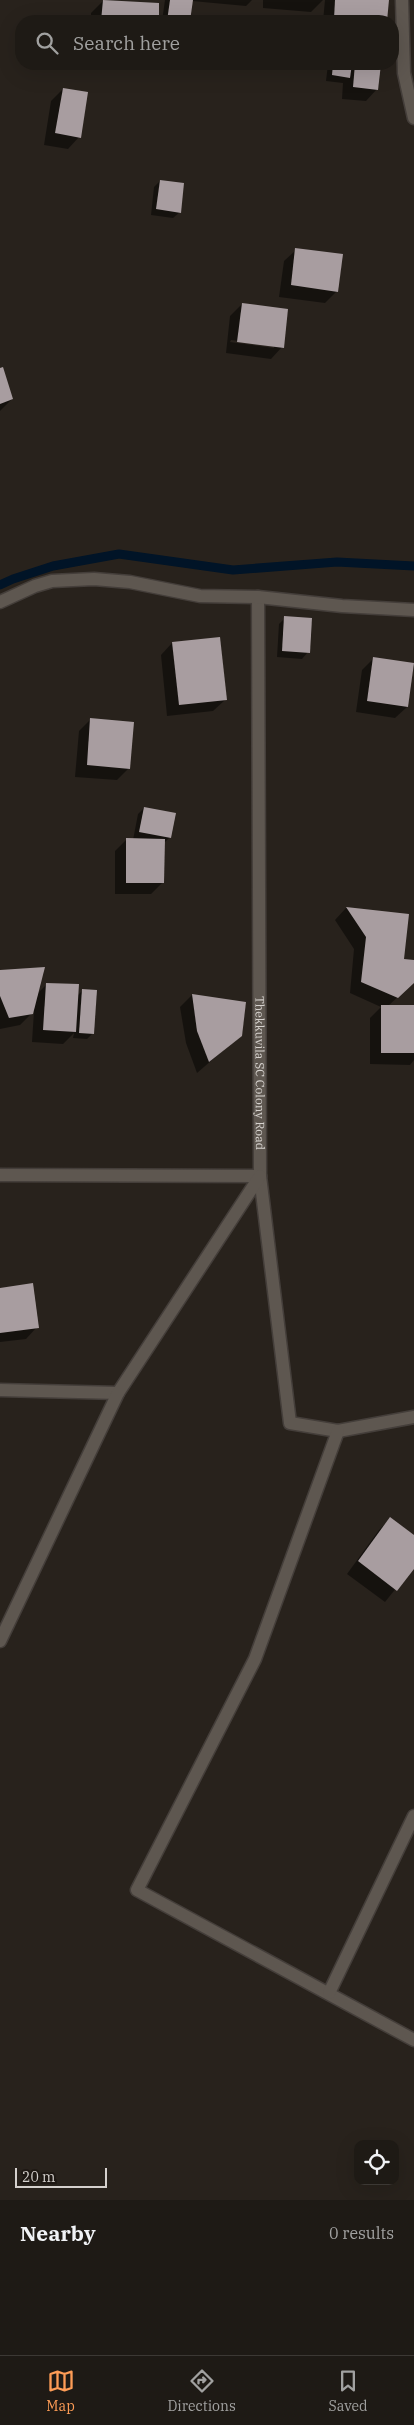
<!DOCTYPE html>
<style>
:root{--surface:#1e1a15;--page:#26231e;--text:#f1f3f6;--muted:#a1a1a0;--line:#3c3834;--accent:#fd9c56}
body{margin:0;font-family:"IBM Plex Serif",serif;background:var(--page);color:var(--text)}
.controls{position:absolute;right:15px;bottom:15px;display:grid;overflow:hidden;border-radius:10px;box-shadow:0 5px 20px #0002}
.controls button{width:45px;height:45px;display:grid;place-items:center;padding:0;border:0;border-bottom:1px solid var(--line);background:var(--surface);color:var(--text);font:25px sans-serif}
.scale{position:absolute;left:15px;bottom:12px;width:92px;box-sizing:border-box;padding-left:5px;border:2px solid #d5d1cd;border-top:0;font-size:14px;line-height:18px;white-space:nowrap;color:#d5d1cd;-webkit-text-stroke:4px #1e1813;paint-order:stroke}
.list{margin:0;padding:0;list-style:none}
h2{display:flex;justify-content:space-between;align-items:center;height:65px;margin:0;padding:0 20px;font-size:21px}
h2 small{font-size:16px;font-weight:400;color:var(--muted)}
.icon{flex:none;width:28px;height:28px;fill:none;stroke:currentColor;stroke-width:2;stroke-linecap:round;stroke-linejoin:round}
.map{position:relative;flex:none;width:414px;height:2200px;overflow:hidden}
.search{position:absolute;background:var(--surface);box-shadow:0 5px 20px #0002;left:15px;right:15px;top:15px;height:55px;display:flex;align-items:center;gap:12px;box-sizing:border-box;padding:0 18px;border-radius:20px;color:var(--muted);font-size:19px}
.sheet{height:155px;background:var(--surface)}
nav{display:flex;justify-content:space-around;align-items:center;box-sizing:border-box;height:70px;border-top:1px solid var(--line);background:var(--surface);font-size:14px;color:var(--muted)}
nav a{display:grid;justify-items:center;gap:2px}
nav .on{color:var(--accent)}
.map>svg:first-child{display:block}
</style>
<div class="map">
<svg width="414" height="2200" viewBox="0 0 414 2200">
<rect width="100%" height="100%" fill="#28221c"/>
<g fill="#0007" fill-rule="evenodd">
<path d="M165,0H252L246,6L192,1L189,21H162Z"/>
<path d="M263,0H323L311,12L263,8Z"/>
<path d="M325,0H388L386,21H323Z"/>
<path d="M103,1L158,4V21H91V13Z"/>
<path d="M328,64H380L377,89L366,101L342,99L343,83L326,81Z"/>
<path d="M63,89L79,137L68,149L44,145L51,101Z"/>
<path d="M160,181L180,212L173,218L151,215L154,187Z"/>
<path d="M296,250L337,291L325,303L279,297L284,261Z"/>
<path d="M242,304L282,347L271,359L226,353L230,316ZM231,340L274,345V348L230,342Z"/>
<path d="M0,370L12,399L0,411Z"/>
<path d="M285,618L308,652L302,659L277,657L279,624Z"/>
<path d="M172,643L225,700L213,711L167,716L161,655Z"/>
<path d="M374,658L407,707L395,718L356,712L362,670Z"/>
<path d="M91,719L129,768L117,780L75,777L79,731Z"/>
<path d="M144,808L170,837L163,844V882L151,894H115V851L127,839L133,840L138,814Z"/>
<path d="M346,908L408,915L403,960L414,961V982L388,1006H414V1060L410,1065L370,1064V1018L381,1007L350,993L354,949L335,920Z"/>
<path d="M0,971L37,994L47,984L77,996L82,991L93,1033L87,1039L73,1038L74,1033L63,1044L32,1042L34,1011L20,1025L0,1029Z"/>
<path d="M192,995L244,1003L241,1035L197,1073L186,1043L180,1007Z"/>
<path d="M0,1289L37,1327L26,1339L0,1342Z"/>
<path d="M390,1519L414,1536V1566L385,1602L347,1574L379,1530Z"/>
</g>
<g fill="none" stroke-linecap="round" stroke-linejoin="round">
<path stroke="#011427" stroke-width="9" d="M0,585L13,579L53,566L119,554L233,570L337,562L414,566"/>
</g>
<g fill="#a89da0">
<path d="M103,0L159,3V21H101Z"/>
<path d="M170,0H193L190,21H167Z"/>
<path d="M335,0H389L387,21L334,19Z"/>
<path d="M333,64H352L350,78L332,75Z"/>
<path d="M355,64H381L378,90L353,87Z"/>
<path d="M63,88L88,92L81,138L55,133Z"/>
<path d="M160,180L184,183L181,213L156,209Z"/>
<path d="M295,248L343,254L338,292L291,285Z"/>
<path d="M242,303L288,309L284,348L237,342Z"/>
<path d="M3,367L13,399L0,404V368Z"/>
<path d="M284,616L312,618L310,653L282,651Z"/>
<path d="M220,637L227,700L179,705L172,642Z"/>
<path d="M373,657L414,663L408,707L367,701Z"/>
<path d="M90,718L134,722L130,769L87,765Z"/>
<path d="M144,807L176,813L171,838L139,832Z"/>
<path d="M126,838L165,839L164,883H126Z"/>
<path d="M346,907L409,914L404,959L414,960V983L398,998L361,982L366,937Z"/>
<path d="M45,967L33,1014L9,1018L0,996V970Z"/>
<path d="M46,983L79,984L76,1032L43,1030Z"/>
<path d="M82,989L97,990L94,1034L79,1033Z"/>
<path d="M192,994L246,1002L242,1036L209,1062L197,1031Z"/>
<rect x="381" y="1005" width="33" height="48"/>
<path d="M33,1283L39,1328L0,1333V1288Z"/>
<path d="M390,1517L414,1535V1569L397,1591L358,1561Z"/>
</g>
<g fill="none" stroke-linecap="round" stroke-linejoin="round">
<g stroke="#443e3a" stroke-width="15">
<g id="street">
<path d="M402,0L404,73L414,118"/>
<path id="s1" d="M258,597L260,1176L290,1423L338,1431L414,1417"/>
<path d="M0,602L35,586L52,581L94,579L130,582L200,596L258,597L342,606L414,610"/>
<path d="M0,1175L260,1176"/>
<path d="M0,1390L118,1393"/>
<path d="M338,1431L255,1659L137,1890L414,2040"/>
<path d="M0,1641L118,1393L260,1176"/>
<path d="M329,1993L414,1816"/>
</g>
</g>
<use href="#street" stroke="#5e5750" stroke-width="12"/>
</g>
<g text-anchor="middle" stroke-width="5" stroke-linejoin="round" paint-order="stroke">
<g font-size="12" fill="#d5d1cd" stroke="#1e1813">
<text dy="4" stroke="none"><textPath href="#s1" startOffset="476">Thekkuvila SC Colony Road</textPath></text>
</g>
</g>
</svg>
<div class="controls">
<button><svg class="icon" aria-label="locate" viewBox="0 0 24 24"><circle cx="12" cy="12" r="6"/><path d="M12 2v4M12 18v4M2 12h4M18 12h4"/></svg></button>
</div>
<div class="scale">20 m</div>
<div class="search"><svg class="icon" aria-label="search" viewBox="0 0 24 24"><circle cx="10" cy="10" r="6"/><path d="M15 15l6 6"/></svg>Search here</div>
</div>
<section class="sheet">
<h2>Nearby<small>0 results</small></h2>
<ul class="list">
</ul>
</section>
<nav>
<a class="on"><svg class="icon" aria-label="map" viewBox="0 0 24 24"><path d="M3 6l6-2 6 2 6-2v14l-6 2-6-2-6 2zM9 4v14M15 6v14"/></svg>Map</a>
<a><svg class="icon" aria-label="directions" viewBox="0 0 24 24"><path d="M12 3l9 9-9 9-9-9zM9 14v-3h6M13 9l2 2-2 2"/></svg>Directions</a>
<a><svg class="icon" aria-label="saved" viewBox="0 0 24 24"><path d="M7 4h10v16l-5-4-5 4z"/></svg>Saved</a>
</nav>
